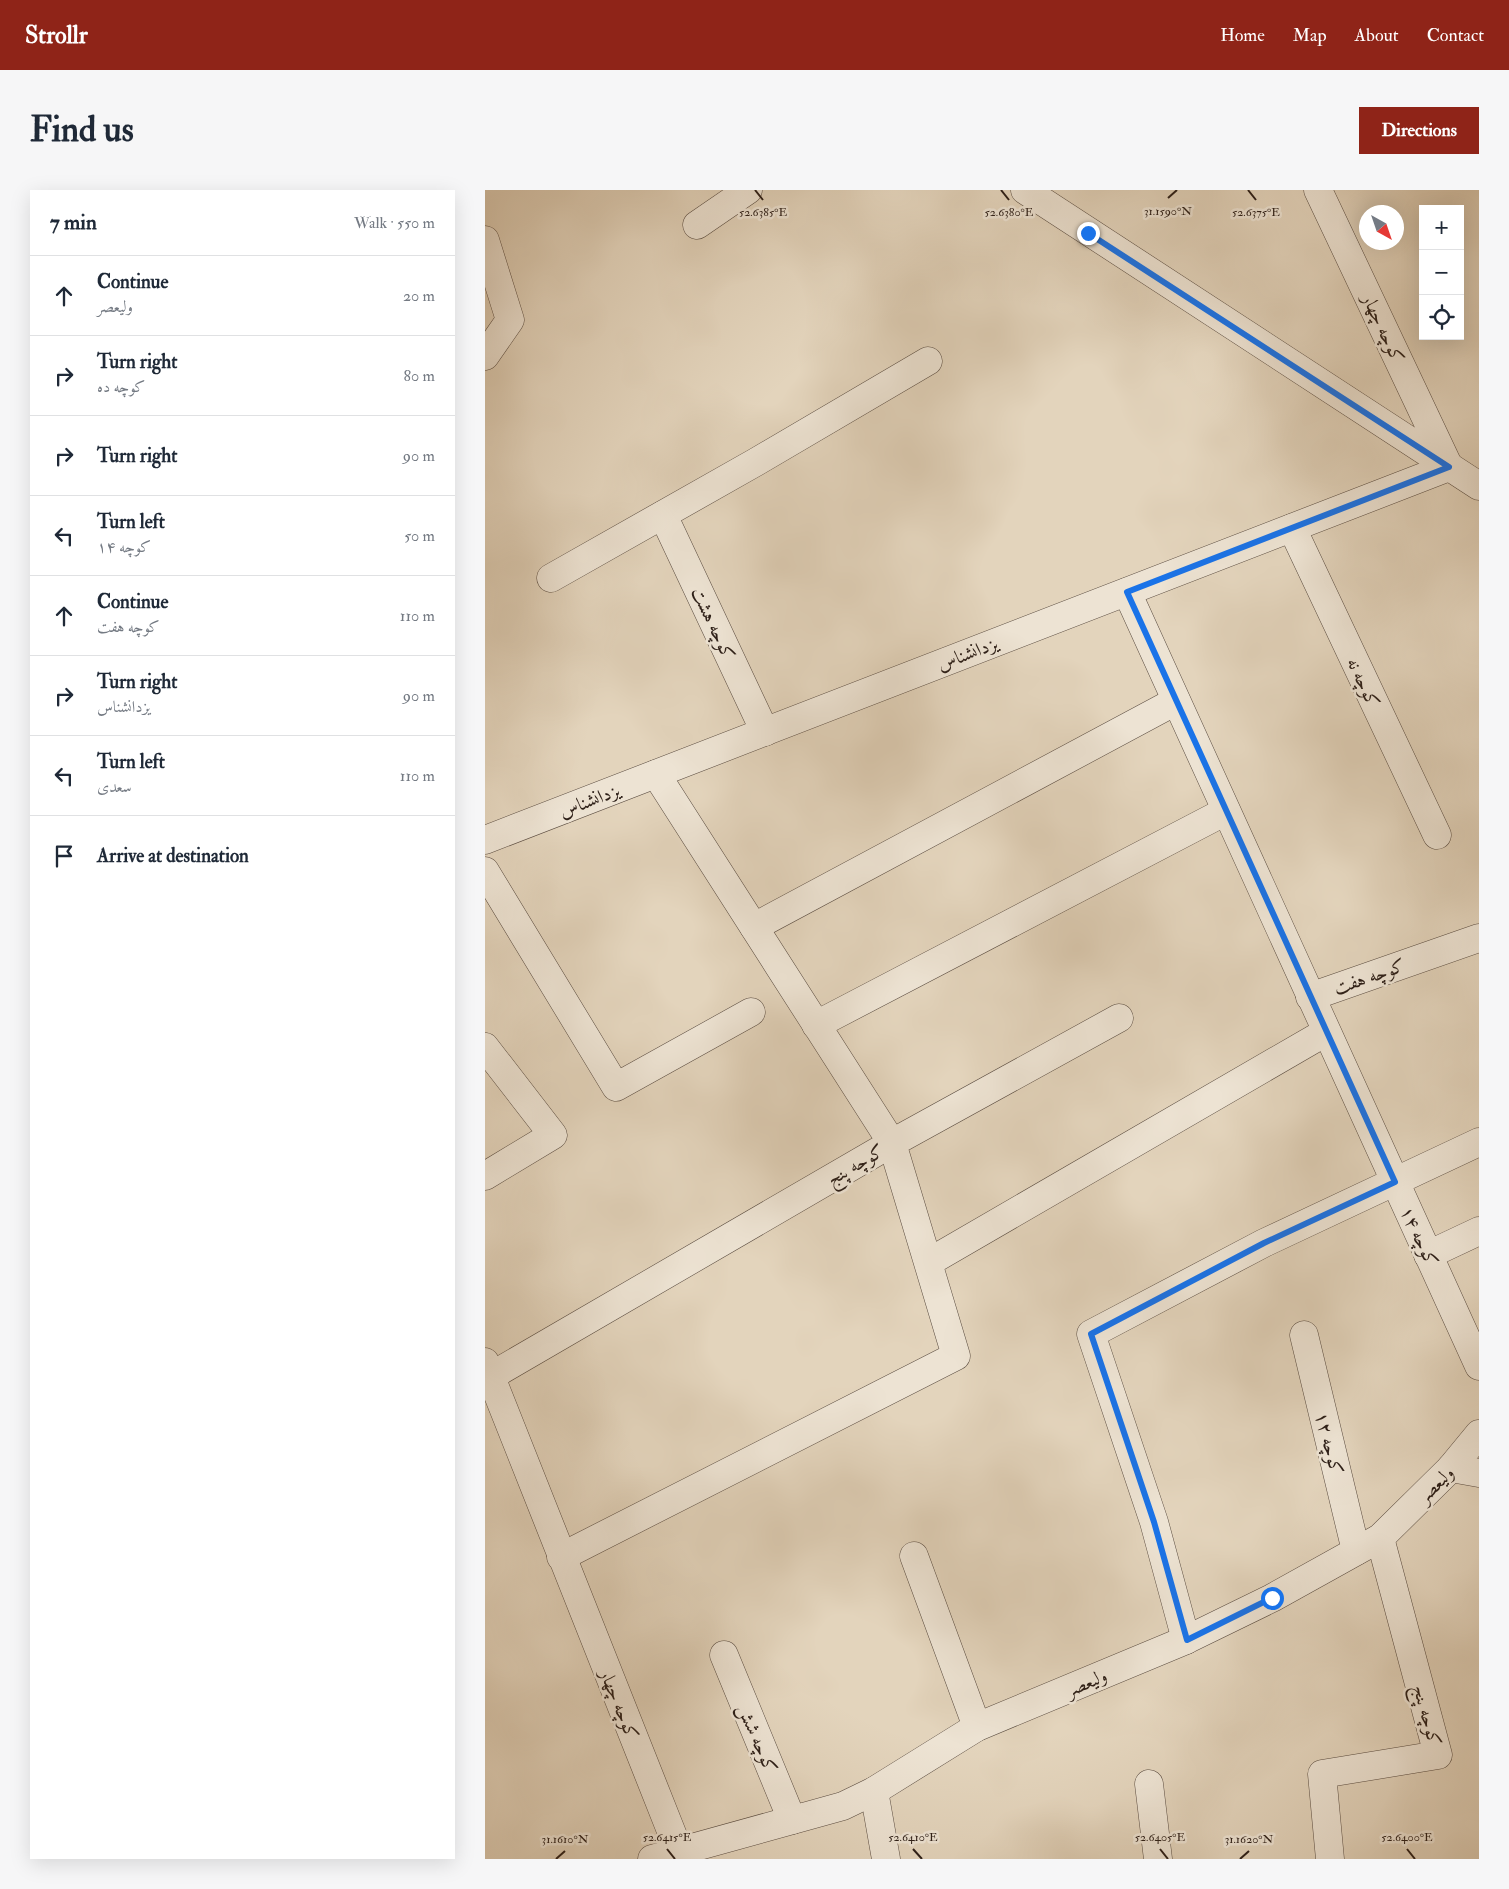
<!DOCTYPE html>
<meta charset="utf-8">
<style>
:root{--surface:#fff;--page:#f6f6f7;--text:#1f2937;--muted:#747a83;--line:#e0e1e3;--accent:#8f2418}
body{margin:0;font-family:"IM FELL Double Pica",Amiri,serif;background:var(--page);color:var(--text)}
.controls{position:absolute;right:15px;top:15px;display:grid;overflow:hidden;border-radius:0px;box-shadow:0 5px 20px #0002}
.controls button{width:45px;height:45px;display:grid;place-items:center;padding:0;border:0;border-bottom:1px solid var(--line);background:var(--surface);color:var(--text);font:25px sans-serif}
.compass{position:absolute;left:874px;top:15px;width:45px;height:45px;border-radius:50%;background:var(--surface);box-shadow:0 5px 20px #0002;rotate:140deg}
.stop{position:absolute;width:15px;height:15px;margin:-11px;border:4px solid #1a73e8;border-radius:50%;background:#fff}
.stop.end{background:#1a73e8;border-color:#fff;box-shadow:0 1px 5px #0008}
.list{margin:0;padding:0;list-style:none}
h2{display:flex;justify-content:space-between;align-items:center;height:65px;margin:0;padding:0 20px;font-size:21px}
h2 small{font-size:16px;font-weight:400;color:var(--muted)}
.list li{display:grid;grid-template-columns:32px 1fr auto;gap:15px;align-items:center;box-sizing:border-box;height:80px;padding:0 20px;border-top:1px solid var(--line)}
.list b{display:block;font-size:19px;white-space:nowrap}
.list p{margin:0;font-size:16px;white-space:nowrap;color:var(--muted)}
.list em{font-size:16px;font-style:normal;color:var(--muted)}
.icon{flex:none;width:28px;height:28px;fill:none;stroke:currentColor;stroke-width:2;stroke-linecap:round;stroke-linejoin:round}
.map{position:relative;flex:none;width:994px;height:1669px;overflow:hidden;border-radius:0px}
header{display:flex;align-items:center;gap:30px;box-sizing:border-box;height:70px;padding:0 25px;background:var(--accent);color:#fff}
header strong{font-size:24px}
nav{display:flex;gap:28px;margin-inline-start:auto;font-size:18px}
.intro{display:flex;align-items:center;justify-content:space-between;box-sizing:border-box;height:120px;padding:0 30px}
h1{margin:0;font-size:35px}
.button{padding:12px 22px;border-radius:0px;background:var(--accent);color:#fff;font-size:18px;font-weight:700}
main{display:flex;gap:30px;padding:0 30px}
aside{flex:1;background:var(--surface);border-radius:0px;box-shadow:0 5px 20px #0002}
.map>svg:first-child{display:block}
</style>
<header>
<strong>Strollr</strong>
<nav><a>Home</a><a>Map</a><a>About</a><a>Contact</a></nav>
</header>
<div class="intro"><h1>Find us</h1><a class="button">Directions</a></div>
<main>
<aside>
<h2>7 min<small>Walk · 550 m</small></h2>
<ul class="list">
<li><svg class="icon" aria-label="ahead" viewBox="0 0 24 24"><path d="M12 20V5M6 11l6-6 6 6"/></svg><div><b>Continue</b><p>ولیعصر</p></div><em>20 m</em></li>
<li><svg class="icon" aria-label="right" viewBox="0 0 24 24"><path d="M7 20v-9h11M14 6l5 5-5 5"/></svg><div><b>Turn right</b><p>کوچه ده</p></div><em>80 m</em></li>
<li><svg class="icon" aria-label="right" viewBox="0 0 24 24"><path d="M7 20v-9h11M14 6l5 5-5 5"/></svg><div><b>Turn right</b></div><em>90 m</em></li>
<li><svg class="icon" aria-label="left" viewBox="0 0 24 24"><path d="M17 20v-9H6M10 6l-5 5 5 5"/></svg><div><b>Turn left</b><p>کوچه ۱۴</p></div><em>50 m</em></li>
<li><svg class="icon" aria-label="ahead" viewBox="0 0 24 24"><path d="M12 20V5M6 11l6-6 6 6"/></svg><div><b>Continue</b><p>کوچه هفت</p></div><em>110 m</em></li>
<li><svg class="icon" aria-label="right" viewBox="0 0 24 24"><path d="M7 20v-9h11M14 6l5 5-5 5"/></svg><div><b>Turn right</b><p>یزدانشناس</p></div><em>90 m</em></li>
<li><svg class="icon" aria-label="left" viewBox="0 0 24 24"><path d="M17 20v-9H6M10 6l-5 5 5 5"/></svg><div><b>Turn left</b><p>سعدی</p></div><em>110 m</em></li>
<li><svg class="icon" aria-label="arrive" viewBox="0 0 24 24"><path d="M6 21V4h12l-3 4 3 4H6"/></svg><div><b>Arrive at destination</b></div></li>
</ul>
</aside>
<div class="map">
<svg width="994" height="1669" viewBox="0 0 994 1669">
<rect width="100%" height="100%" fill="#e3d4bc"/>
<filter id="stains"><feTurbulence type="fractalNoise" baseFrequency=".004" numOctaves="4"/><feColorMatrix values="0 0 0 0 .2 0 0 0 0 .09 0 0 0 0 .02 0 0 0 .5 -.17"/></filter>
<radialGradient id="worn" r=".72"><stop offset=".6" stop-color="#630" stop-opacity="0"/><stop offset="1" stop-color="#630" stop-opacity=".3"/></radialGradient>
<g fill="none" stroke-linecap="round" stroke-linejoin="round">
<g stroke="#5a4c41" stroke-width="29">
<g id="minor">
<path d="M540,0L994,296"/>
<path d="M212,35L263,0"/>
<path d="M0,50L25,130L0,166"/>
<path d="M178,325L280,542"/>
<path d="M807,338L952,645"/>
<path d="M66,388L271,272L443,171"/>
<path d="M642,402L994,1176"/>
<path d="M0,650L964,277L833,0"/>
<path d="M0,681L131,897L266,822"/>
<path d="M269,737L691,511"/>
<path d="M825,807L994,748"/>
<path d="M331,835L741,621"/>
<path d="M0,857L68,945L0,986"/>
<path d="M943,1065L994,1041"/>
<path d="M444,1072L841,842"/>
<path d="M819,1145L871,1361"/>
<path d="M0,1172L194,1661"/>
<path d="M6,1186L407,953L171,584"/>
<path d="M966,1278L994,1283"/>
<path d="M429,1366L492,1537"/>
<path d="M76,1367L471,1166L407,953L634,828"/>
<path d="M701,1450L669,1332L606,1144L779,1053L994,952"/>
<path d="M239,1465L307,1630"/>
<path d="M664,1594L673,1669"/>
<path d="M389,1601L401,1669"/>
<path d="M167,1669L358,1616L389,1601L492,1537L701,1450L787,1408L895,1348L966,1278L994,1244"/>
<path d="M845,1669L837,1584L953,1565L895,1348"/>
</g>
</g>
<use href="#minor" stroke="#ede3d3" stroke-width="28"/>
</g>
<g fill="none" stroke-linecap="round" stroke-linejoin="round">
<path stroke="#1a73e8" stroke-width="6" d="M603,43L964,277L642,402L910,992L779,1053L606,1144L669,1332L702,1450L787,1408"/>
</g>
<path fill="none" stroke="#2d1f18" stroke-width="2" d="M270,0L278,10M516,0L524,10M763,0L771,10M683,8L692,0M182,1659L190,1669M428,1659L437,1669M675,1659L683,1669M922,1659L930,1669M71,1669L80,1661M755,1669L764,1661"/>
<g text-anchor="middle" stroke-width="5" stroke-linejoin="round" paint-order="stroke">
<g font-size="19" fill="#2d1f18" stroke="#ede3d3">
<text transform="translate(899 138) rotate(65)" y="7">کوچه چهار</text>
<text transform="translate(229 433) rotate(65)" y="7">کوچه هشت</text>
<text transform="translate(482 463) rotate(-21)" y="7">یزدانشناس</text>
<text transform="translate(879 492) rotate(65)" y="7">کوچه نه</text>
<text transform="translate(104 610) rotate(-21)" y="7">یزدانشناس</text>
<text transform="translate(884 786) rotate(-19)" y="7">کوچه هفت</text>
<text transform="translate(370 974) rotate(-30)" y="7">کوچه پنج</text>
<text transform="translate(935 1046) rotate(65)" y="7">کوچه ۱۴</text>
<text transform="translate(845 1253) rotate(76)" y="7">کوچه ۱۲</text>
<text transform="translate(950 1294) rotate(-45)" y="7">ولیعصر</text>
<text transform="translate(601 1492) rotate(-23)" y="7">ولیعصر</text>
<text transform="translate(135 1514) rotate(68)" y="7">کوچه چهار</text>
<text transform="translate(943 1525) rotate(75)" y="7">کوچه پنج</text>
<text transform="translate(273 1548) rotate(67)" y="7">کوچه شش</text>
</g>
</g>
<g font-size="12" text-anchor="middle" fill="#2d1f18" stroke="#ede3d3" stroke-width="5" stroke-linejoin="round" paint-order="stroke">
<text x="683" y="25">31.1590°N</text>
<text x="278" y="26">52.6385°E</text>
<text x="524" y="26">52.6380°E</text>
<text x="771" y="26">52.6375°E</text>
<text x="182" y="1651">52.6415°E</text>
<text x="428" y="1651">52.6410°E</text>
<text x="675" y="1651">52.6405°E</text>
<text x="922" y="1651">52.6400°E</text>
<text x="80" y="1653">31.1610°N</text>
<text x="764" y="1653">31.1620°N</text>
</g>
<rect width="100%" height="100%" filter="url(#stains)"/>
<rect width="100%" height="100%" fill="url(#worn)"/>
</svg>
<div class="controls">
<button>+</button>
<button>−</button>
<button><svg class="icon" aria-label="locate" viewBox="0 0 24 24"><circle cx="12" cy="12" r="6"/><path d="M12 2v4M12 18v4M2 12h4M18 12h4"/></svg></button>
</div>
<svg class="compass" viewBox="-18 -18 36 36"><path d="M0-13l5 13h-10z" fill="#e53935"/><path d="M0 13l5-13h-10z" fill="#747a83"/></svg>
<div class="stop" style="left:787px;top:1408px"></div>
<div class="stop end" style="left:603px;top:43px"></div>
</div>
</main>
